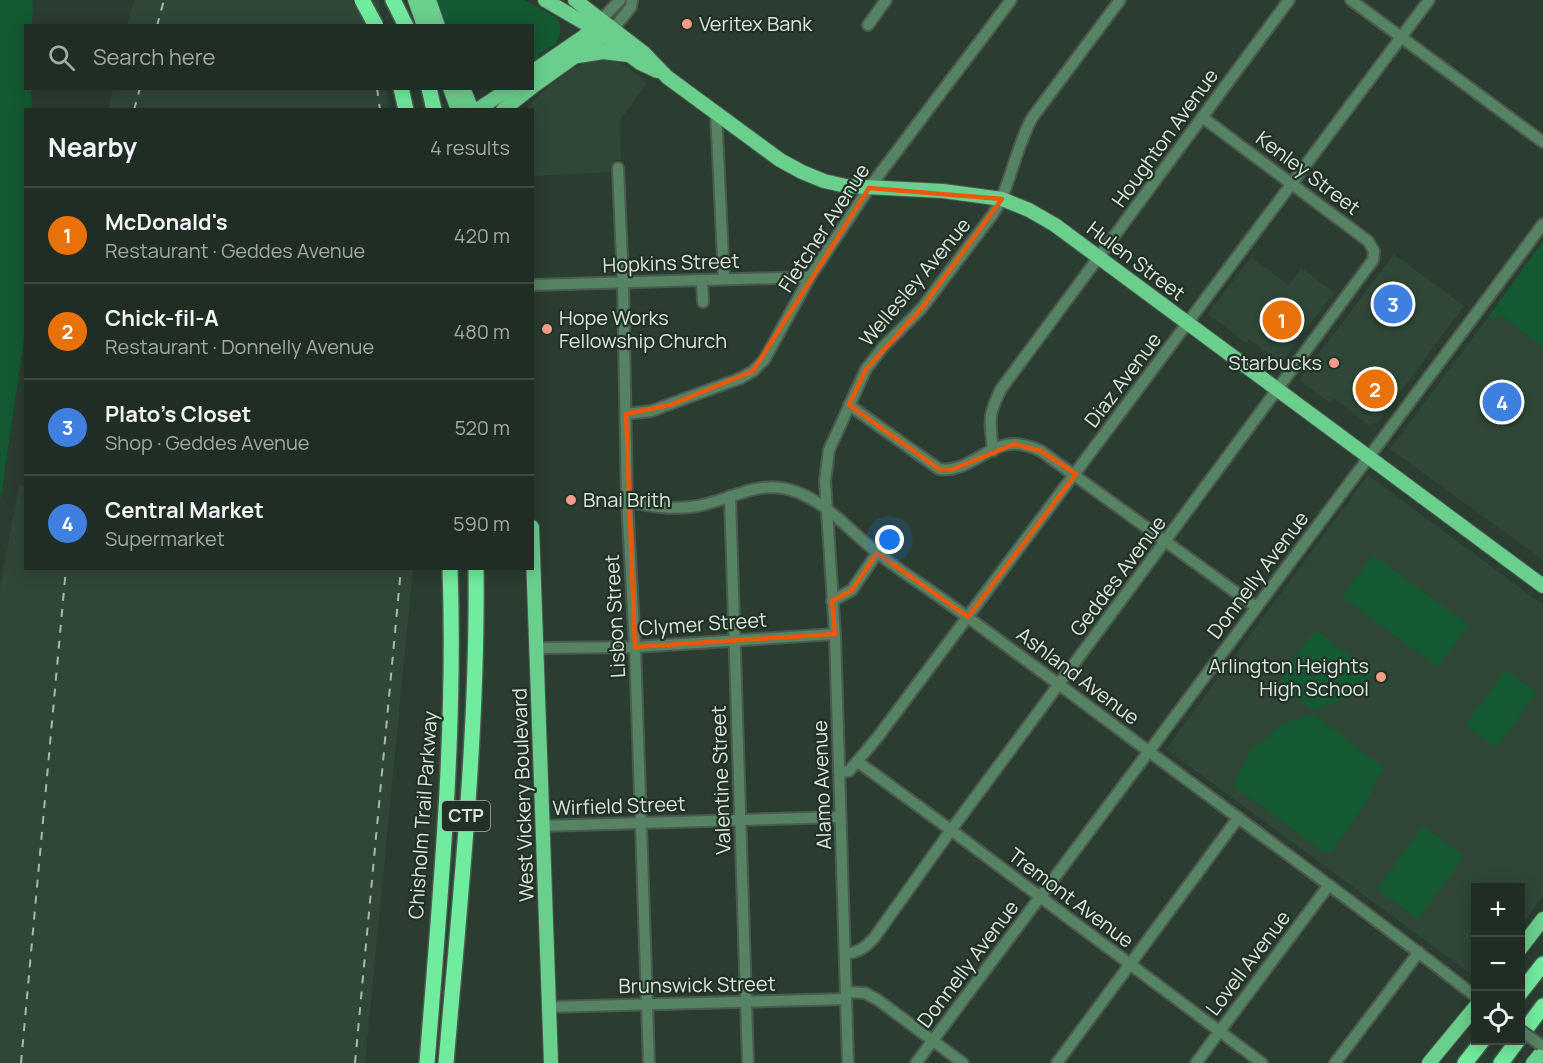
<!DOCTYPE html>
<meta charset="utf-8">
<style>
:root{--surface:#202d24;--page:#2d3931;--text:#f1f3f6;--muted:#a2a8a6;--line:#3d4941;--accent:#95b2f1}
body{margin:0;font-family:Manrope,sans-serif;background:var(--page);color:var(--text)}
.controls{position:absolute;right:18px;bottom:18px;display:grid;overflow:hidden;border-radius:0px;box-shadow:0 3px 15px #0003}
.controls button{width:54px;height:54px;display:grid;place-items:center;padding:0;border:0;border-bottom:2px solid var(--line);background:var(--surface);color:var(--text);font:30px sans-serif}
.you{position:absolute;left:890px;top:540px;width:21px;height:21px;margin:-15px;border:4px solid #fff;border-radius:50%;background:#1a73e8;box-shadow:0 0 0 9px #1a73e833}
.badge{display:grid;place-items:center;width:39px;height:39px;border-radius:50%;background:var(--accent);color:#fff;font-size:20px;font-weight:700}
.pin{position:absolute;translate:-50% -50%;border:3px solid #fff;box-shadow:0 2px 6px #0006}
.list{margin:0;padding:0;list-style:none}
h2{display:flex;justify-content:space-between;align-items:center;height:78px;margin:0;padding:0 24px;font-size:26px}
h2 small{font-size:20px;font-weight:400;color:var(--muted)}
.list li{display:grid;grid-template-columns:39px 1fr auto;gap:18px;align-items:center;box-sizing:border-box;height:96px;padding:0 24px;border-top:2px solid var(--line)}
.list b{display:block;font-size:22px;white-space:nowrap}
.list p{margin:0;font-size:20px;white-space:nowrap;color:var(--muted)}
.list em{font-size:20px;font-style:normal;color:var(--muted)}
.icon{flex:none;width:33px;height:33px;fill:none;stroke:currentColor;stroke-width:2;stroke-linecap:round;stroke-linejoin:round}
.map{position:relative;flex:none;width:1543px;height:1063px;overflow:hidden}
.search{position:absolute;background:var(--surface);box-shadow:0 3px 15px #0003;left:24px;top:24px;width:510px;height:66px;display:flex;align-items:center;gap:15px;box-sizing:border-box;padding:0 21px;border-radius:0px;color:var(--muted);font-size:22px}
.panel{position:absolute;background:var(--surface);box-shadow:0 3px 15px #0003;left:24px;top:108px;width:510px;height:462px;border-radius:0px}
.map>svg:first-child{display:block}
</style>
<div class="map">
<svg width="1543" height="1063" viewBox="0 0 1543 1063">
<rect width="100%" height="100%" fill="#2b3c30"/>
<g fill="#304737">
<path d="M134,0H379L381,25L127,26Z"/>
<path d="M610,59L628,67L647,83L620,120L621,160H614V172L533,176L532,110H525L547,87L574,67L590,60Z"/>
<path d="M113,88L387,89L389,109H108Z"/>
<path d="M1394,254L1464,306L1378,422L1369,425L1334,398L1330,403L1299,380Z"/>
<path d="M1251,257L1289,285L1301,268L1334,292L1281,363L1249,339L1246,343L1208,314Z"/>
<path d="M1502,316L1543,348V560L1390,449L1487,319Z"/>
<path d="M1368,475L1543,605V896L1521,926L1520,888H1476L1475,977L1166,749Z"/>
<path d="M19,485L25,486L26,568L413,569L365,1063H0V588Z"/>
</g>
<g fill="#135a32">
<path d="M0,0H33L32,25L26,26V88L31,89L32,109L26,110V325L0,503Z"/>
<path d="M436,0H525L530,3L556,17L560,25V34L556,44L538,54L540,58L533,63L532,26L445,25Z"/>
<path d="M1543,241V348L1502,316L1487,319Z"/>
<path d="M1373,555L1469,625L1438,667L1342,597Z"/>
<path d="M1319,632L1373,674C1355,697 1340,701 1313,710L1280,686L1294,658L1313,633Z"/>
<path d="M1506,670L1537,693L1496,748L1465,725Z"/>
<path d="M1315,715L1385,769L1373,784L1371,795L1331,852H1324L1233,785L1251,751L1282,724L1300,717Z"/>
<path d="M1423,826L1464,857L1418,919L1377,889Z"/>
</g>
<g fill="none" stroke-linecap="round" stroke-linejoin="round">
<g stroke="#4b5a4f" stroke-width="14">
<g id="minor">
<path d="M1351,0L1543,142"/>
<path d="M601,20L620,0"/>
<path d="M868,25L886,0"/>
<path d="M613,29L631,7L632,0"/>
<path d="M716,112L724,279"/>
<path d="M618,168L623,282L627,501L635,647L649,1063"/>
<path d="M702,280L703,302"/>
<path d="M532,285L810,277"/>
<path d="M849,405L939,469C966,474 988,444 1014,444C1023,444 1032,447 1041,451L1256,607"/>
<path d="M626,414L651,411L741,378L753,371L764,360L810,277L869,188L1011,0"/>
<path d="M993,451C990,421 987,417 1001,389L1289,0"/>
<path d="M730,496L748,1063"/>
<path d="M627,501C652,507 673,510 698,506C734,499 759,478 797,492C828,504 849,530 874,550C895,568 919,582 941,598C1034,665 1125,734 1217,802C1304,867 1391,930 1476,997"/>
<path d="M832,601L852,590L877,553"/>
<path d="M538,648L635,647L835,634"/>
<path d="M858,762L951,830L1262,1063"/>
<path d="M839,772L849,771L877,738L1429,0"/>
<path d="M543,826L840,817"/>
<path d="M845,954C859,952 865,948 874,938L951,830L1373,260L1374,251L1368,241L1202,117"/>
<path d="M846,992L865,993L878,1000L963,1063"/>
<path d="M548,1007L846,999"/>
<path d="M848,1063L835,634L825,481L829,450L866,369L884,346L921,309L993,214C1011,185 1015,149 1032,118L1120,0"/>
<path d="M916,1063L1543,224"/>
<path d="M1057,1063L1238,818"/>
<path d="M1196,1063L1329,885"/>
<path d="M1335,1063L1419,952"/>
</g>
</g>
<g stroke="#4b5a4f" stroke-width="16">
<g id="major">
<path d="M415,0L424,26"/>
<path d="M429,0L438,26"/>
<path d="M545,0L593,28L640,63L657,71"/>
<path d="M575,0L644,53L667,77L780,160L802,172L824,181L846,186L943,191L1002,199L1029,210L1055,225L1543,586"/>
<path d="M578,56L603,52L628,55"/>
<path d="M532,72L583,37L598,23"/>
<path d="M532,87L609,32"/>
<path d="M450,88L458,110"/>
<path d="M463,88L472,110"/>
<path d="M477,110L510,88"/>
<path d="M503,110L531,88"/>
<path d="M532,527L551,1063"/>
<path d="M1520,949L1543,919"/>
<path d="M1429,1063L1476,1006"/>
<path d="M1533,1063L1543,1051"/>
</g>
</g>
<g stroke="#4b5a4f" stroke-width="18">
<g id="highway">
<path d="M393,0L406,26"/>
<path d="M401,88L406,110"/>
<path d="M429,88L434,110"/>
<path d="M1520,993L1543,964"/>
<path d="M1520,1037L1543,1006"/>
<path d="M427,1063C440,898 456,734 450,568"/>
<path d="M446,1063C460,899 478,734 476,568"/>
<path d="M1465,1063L1483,1040"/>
<path d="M1501,1063L1518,1040"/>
</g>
</g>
<use href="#minor" stroke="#558363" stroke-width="10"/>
<use href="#major" stroke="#6ace8d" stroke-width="14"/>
<use href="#highway" stroke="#71eb9d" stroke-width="15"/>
<g stroke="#abb7ae" stroke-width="2" stroke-dasharray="8 8" stroke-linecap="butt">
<path d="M369,0V26"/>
<path d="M157,26L164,0"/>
<path d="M377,88L380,110"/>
<path d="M134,110L140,88"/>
<path d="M21,1063L66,568"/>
<path d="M355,1063L401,568"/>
</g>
<g stroke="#4b5a4f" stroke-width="14" stroke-linecap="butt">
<path id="minor-bridge" d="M1520,1030L1541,1045"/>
</g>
<g stroke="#4b5a4f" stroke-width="18" stroke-linecap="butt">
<path id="highway-bridge" d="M362,0L376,26"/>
</g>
<use href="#minor-bridge" stroke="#558363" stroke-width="10"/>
<use href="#highway-bridge" stroke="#71eb9d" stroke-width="15"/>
</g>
<path fill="none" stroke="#e8590c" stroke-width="4.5" stroke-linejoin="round" d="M869,188L1002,199L921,309L866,369L849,405L939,469L951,470L1014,444L1041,451L1076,474L968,617L877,553L852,590L832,601L835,634L635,647L626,414L670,405L753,371Z"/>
<g fill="#f49d8b" stroke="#213126" stroke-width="2">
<circle cx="687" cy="24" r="6"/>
<circle cx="547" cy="329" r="6"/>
<circle cx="1334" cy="363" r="6"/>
<circle cx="571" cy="500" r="6"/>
<circle cx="1381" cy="677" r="6"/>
</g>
<g text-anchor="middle" stroke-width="4.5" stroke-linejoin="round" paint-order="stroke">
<rect fill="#213126" stroke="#a3afa6" stroke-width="1.5" x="442" y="801" width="48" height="30" rx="4.5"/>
<g font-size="18" font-weight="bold" fill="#dbe5dd">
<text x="466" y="822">CTP</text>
</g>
<g font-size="20" fill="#dbe5dd" stroke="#213126" text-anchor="start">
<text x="699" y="31">Veritex Bank</text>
<text x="559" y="325">Hope Works<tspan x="559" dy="23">Fellowship Church</tspan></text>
<text x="1322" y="370" text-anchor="end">Starbucks</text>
<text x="583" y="507">Bnai Brith</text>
<text x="1369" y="673" text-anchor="end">Arlington Heights<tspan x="1369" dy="23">High School</tspan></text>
</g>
<g font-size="20" fill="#dbe5dd" stroke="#213126">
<text transform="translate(1165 138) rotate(-54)" y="7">Houghton Avenue</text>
<text transform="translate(1308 173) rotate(37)" y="7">Kenley Street</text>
<text transform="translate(824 228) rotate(-57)" y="7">Fletcher Avenue</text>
<text transform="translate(1136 261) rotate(37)" y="7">Hulen Street</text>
<text transform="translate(671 263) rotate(-2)" y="7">Hopkins Street</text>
<text transform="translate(915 282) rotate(-50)" y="7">Wellesley Avenue</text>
<text transform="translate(1123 380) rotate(-53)" y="7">Diaz Avenue</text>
<text transform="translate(1258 575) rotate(-53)" y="7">Donnelly Avenue</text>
<text transform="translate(1118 576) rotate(-53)" y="7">Geddes Avenue</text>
<text transform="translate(615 616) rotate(-93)" y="7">Lisbon Street</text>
<text transform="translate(703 624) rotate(-4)" y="7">Clymer Street</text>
<text transform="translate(1078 676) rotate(37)" y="7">Ashland Avenue</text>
<text transform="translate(721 780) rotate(-92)" y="7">Valentine Street</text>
<text transform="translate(822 785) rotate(-92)" y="7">Alamo Avenue</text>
<text transform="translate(523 795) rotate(-92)" y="7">West Vickery Boulevard</text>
<text transform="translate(619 806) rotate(-2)" y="7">Wirfield Street</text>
<text transform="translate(423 815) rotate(-86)" y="7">Chisholm Trail Parkway</text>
<text transform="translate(1071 898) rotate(37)" y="7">Tremont Avenue</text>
<text transform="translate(1248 963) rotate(-53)" y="7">Lovell Avenue</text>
<text transform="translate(968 964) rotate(-53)" y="7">Donnelly Avenue</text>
<text transform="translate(697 985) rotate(-1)" y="7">Brunswick Street</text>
</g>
</g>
</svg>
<div class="controls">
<button>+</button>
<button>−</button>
<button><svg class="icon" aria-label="locate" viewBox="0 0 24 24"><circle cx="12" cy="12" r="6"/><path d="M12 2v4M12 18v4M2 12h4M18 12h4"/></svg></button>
</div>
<div class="you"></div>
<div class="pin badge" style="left:1282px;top:320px;background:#e8710a">1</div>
<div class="pin badge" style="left:1375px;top:389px;background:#e8710a">2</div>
<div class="pin badge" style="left:1393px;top:304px;background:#3f7fe0">3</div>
<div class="pin badge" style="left:1502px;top:402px;background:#3f7fe0">4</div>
<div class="search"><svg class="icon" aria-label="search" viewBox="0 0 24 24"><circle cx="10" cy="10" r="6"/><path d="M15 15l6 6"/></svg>Search here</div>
<section class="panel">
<h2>Nearby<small>4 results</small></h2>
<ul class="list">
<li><span class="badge" style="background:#e8710a">1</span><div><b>McDonald's</b><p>Restaurant · Geddes Avenue</p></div><em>420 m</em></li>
<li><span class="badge" style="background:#e8710a">2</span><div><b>Chick-fil-A</b><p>Restaurant · Donnelly Avenue</p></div><em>480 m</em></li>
<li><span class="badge" style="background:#3f7fe0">3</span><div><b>Plato's Closet</b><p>Shop · Geddes Avenue</p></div><em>520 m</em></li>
<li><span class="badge" style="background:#3f7fe0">4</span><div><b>Central Market</b><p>Supermarket</p></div><em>590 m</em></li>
</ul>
</section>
</div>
